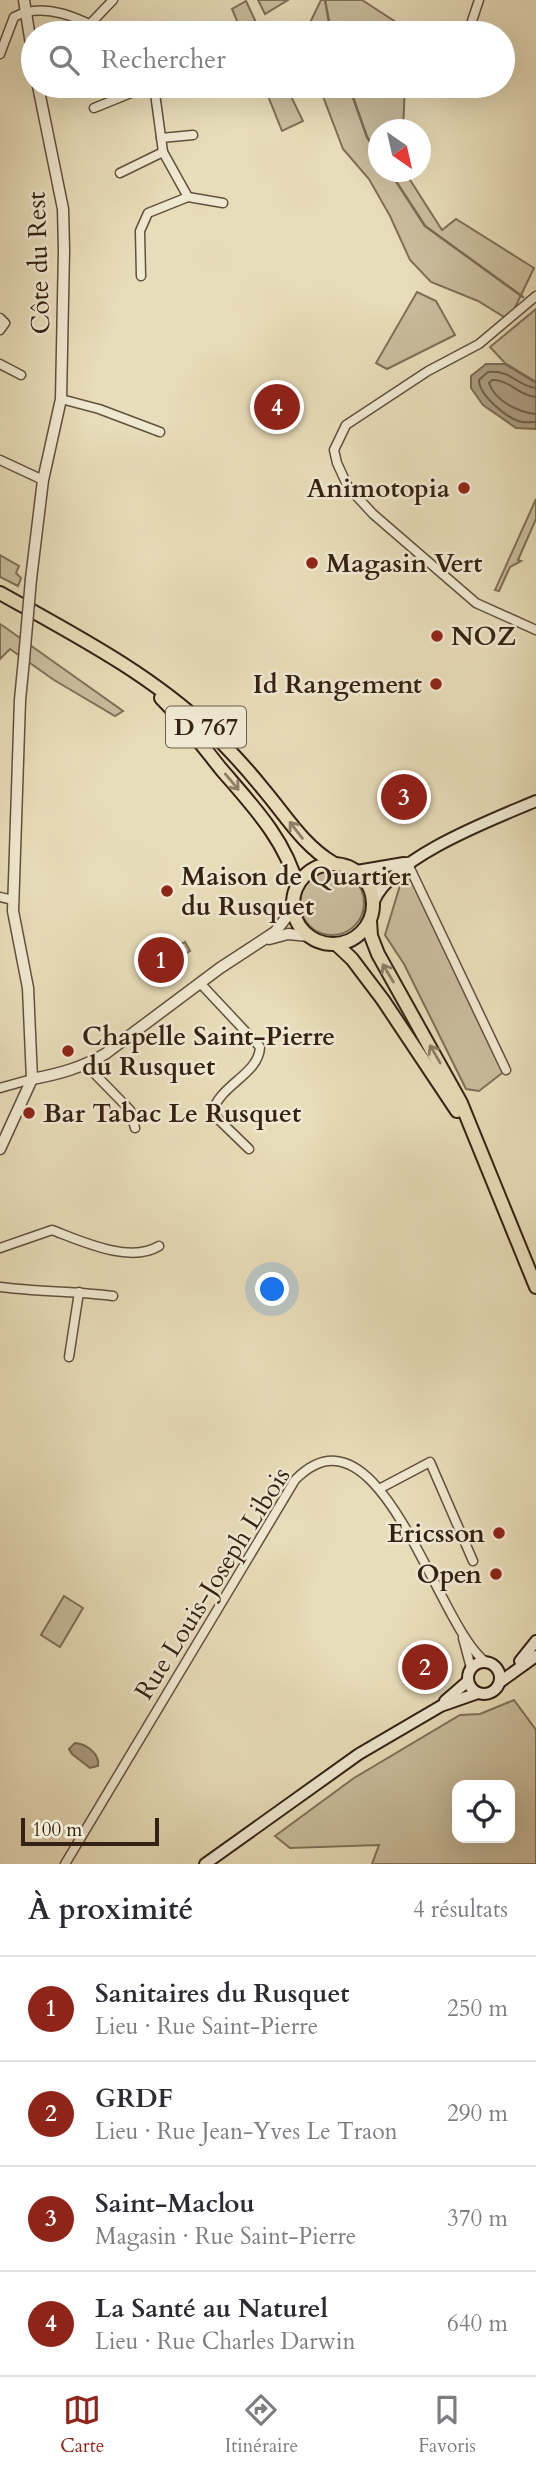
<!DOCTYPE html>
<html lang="fr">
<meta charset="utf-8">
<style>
:root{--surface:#fff;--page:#f2f2f3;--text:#2b2b33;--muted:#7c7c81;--line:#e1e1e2;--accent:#8f2418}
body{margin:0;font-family:Cardo,serif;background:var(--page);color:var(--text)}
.controls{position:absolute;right:21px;bottom:21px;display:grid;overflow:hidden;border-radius:14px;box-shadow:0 7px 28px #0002}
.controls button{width:63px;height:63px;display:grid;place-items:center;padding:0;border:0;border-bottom:2px solid var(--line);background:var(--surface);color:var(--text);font:35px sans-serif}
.compass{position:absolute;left:368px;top:119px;width:63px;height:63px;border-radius:50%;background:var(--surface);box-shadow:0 7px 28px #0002;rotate:146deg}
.scale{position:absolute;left:21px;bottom:18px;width:138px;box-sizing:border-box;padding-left:7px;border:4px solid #352113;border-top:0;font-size:19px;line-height:24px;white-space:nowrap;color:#352113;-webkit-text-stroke:5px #f0e9d2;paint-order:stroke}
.you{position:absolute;left:273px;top:1290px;width:24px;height:24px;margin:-18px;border:5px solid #fff;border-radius:50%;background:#1a73e8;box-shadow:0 0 0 10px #1a73e833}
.badge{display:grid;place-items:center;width:46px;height:46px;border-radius:50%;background:var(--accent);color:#fff;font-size:23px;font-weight:700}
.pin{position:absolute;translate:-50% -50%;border:4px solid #fff;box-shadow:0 2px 7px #0006}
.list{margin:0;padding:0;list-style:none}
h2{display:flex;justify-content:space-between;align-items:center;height:91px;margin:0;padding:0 28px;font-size:30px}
h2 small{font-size:23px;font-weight:400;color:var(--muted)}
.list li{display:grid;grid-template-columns:46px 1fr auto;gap:21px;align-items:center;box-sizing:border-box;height:105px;padding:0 28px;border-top:2px solid var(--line)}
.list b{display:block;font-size:26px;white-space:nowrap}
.list p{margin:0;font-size:23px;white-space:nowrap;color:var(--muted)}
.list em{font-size:23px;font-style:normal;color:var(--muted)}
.icon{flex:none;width:38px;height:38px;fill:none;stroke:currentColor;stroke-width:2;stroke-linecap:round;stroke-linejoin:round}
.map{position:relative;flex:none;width:536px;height:1864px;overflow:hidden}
.search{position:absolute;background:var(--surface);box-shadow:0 7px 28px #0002;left:21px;right:21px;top:21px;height:77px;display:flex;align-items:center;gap:18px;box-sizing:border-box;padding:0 24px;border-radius:38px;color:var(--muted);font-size:26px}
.sheet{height:511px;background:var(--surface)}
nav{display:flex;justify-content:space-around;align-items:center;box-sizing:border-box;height:98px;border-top:2px solid var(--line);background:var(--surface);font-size:19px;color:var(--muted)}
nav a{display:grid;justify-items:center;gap:4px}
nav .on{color:var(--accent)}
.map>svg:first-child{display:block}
</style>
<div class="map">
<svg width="536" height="1864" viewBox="0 0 536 1864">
<rect width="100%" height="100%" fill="#e8ddb9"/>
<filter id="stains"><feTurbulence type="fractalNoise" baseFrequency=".00286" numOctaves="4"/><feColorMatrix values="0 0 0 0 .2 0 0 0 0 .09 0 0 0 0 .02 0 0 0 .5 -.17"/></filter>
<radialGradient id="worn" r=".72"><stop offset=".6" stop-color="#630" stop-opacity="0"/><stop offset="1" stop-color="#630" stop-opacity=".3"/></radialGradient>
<g fill="#cabd9d" stroke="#806f58" stroke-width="2" fill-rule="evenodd">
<path d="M258,0H288L265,14Z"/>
<path d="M321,0H362L408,30V33H305Z"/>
<path d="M246,1L261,33H242L232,9Z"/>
<path d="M264,86H286L303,121L282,131Z"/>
<path d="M319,86H405L403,129L378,130V172H405L442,230L456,219L534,268L509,320L478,301L431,282L410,260L390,216L369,179L343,149Z"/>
<path d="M417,292L436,301L455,335L387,369L376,363Z"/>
<path d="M536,309V382L505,363L490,347Z"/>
<path d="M536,499V519L518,560L521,561L510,567L499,591L495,590Z"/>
<path d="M0,555L19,566L16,573L21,578L18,586L0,577Z"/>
<path d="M0,624L6,628L123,711L115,716L54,680L10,649L0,659Z"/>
<path d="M407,862L506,1070L479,1091L466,1089L404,964L385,935Z"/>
<circle cx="332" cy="903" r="32"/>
<path d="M185,942L190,951L170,963L165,954Z"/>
<path d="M64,1596L83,1608L60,1647L41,1635Z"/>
<path d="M514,1700L536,1730V1864H372L379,1845L290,1848L275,1836L354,1778L460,1715L480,1714ZM457,1785H510V1838H457Z"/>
</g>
<g fill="#ab9d81" stroke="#7c6b55" stroke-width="2">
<path d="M486,364H505L536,383V429L516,428L483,405L471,388V376Z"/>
<path d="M75,1743C87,1744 100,1754 98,1766L90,1768L72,1754L69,1749Z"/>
</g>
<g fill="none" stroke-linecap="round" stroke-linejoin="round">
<g stroke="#705f4a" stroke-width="2">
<path d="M536,388C516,386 513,370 488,372L479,380C479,395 505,416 518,421C523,423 531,422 536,422"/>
<path d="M536,397C519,396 509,379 492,380L489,383C495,401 518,412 536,414"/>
</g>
<g stroke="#7c6b55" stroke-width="2.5">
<path d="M325,0L331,33"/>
<path d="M349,86L367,137L378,154"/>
<path d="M390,172L425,226L523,297"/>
</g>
<g stroke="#62503c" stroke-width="11">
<g id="minor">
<path d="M472,21L479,0"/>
<path d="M90,24L113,0"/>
<path d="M0,54L14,17C44,1 79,18 107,33"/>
<path d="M154,86L163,152L188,197L223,203"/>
<path d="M94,108L136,91L154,89"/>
<path d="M161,138L193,135"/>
<path d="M120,173L163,152"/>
<path d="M141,276L140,231L148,213L188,197"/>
<path d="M536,296L479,344L428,371L346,425L334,450L337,463L348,487L373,514L476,603L536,630"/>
<path d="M0,318L5,323L0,330"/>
<path d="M0,364L21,375"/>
<path d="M61,399L99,409L160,432"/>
<path d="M0,460L43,480"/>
<path d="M407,862L506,1070"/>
<path d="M0,897L13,900"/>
<path d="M200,983L260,1047C259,1074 220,1085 213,1111L218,1119L249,1149"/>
<path d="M86,1065L130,1110L135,1128"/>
<path d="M0,1088L32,1079"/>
<path d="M0,1248L52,1230C81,1241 130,1264 159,1246"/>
<path d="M0,1287C38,1292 75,1291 113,1296"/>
<path d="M69,1357L79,1292"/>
<path d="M379,1489L430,1462L473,1561"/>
<path d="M463,1638L471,1668"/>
<path d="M65,1864L295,1480C380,1393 437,1628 486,1662"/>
</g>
</g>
<g stroke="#62503c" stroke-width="13">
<g id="tertiary">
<path d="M24,0L33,57"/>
<path d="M31,579L43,480L61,399L64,250L63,209L38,86"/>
<path d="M269,939L288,934L309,936"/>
<path d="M32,1079C59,1074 81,1068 105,1054L220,968L275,932L293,909"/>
<path d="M0,1149L32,1079L28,988L13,911L20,700L24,659"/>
</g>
</g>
<g stroke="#352113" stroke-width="14">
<g id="secondary">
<path d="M357,871L404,863"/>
<path d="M374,901C393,857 491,820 536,801"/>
<path d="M520,1661L536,1641"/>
<circle cx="484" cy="1678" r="16"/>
<path d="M500,1682L536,1656"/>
<path d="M445,1701L468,1681"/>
<path d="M205,1864L359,1754L441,1706L478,1693"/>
</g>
</g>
<g stroke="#352113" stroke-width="16">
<g id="primary">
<path d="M0,593C73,634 149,673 210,731C229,749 247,769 264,790C286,816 303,845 333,863"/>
<path d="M161,698C184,721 201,744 221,769C251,804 286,840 297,886"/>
<circle cx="333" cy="904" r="40"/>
<path d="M370,921L371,936L378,954L461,1103L536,1287"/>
<path d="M336,944L352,959L383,1000L457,1111"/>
</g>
</g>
<use href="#minor" stroke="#f0e9d2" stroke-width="8"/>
<use href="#tertiary" stroke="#f0e9d2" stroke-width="10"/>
<use href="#secondary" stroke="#f0e9d2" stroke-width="10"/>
<use href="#primary" stroke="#e8ddb9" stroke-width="12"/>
<g stroke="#62503c" stroke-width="13" stroke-linecap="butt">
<path id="tertiary-bridge" d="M24,659L31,579"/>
</g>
<use href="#tertiary-bridge" stroke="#f0e9d2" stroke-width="10"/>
</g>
<defs><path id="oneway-shaft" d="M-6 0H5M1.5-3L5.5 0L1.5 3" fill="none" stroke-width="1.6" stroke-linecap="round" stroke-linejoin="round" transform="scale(1.75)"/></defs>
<g stroke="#8e7f66">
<use href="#oneway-shaft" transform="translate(232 782) rotate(50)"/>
<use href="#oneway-shaft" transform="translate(296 830) rotate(-128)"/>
<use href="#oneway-shaft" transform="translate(388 973) rotate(-121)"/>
<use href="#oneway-shaft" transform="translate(435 1054) rotate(-120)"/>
</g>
<g fill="#8f2418" stroke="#f0e9d2" stroke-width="2.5">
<circle cx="464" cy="488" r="7"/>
<circle cx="312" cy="563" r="7"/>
<circle cx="437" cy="636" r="7"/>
<circle cx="436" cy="684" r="7"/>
<circle cx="167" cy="891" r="7"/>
<circle cx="68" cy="1051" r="7"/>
<circle cx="29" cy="1113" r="7"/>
<circle cx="499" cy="1533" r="7"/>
<circle cx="496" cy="1574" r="7"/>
</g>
<g text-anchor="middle" stroke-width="5" stroke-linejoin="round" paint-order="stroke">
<rect fill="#f0e9d2" stroke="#6d5d4c" stroke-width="2" x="166" y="706.5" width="80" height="41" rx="5"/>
<g font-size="24" font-weight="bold" fill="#352113">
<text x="206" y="735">D 767</text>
</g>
<g font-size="26" fill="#352113" stroke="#f0e9d2">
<text transform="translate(38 263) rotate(-92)" y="9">Côte du Rest</text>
<text transform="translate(212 1583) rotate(-58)" y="9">Rue Louis-Joseph Libois</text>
</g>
<g font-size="26" font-weight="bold" fill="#352113" stroke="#f0e9d2" text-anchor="start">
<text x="450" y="497" text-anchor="end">Animotopia</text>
<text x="326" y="572">Magasin Vert</text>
<text x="451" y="645">NOZ</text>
<text x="422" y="693" text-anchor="end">Id Rangement</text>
<text x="181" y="885">Maison de Quartier<tspan x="181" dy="30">du Rusquet</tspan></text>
<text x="82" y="1045">Chapelle Saint-Pierre<tspan x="82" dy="30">du Rusquet</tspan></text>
<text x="43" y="1122">Bar Tabac Le Rusquet</text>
<text x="485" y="1542" text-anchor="end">Ericsson</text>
<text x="482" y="1583" text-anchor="end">Open</text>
</g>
</g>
<rect width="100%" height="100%" filter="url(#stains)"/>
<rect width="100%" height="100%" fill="url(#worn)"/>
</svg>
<div class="controls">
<button><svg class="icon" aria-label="locate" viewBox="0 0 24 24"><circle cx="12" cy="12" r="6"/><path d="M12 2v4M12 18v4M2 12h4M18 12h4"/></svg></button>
</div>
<svg class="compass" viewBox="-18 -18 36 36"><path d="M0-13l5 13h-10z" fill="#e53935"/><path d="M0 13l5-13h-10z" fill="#7c7c81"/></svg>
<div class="scale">100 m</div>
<div class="you"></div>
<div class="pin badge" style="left:161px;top:960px">1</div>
<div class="pin badge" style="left:425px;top:1667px">2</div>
<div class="pin badge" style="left:404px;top:797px">3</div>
<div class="pin badge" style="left:277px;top:407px">4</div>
<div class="search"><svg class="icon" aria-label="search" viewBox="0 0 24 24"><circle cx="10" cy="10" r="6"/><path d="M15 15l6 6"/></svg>Rechercher</div>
</div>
<section class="sheet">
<h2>À proximité<small>4 résultats</small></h2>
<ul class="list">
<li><span class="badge">1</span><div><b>Sanitaires du Rusquet</b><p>Lieu · Rue Saint-Pierre</p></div><em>250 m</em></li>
<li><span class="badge">2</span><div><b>GRDF</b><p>Lieu · Rue Jean-Yves Le Traon</p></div><em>290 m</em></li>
<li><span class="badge">3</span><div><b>Saint-Maclou</b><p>Magasin · Rue Saint-Pierre</p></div><em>370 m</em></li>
<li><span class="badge">4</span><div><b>La Santé au Naturel</b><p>Lieu · Rue Charles Darwin</p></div><em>640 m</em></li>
</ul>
</section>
<nav>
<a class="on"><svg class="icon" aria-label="map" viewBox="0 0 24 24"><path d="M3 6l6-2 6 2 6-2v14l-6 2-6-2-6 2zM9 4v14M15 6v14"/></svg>Carte</a>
<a><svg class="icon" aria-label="directions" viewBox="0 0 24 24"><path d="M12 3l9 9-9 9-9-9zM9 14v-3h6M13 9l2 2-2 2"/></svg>Itinéraire</a>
<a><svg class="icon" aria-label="saved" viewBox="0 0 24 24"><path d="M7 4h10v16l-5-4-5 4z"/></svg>Favoris</a>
</nav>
